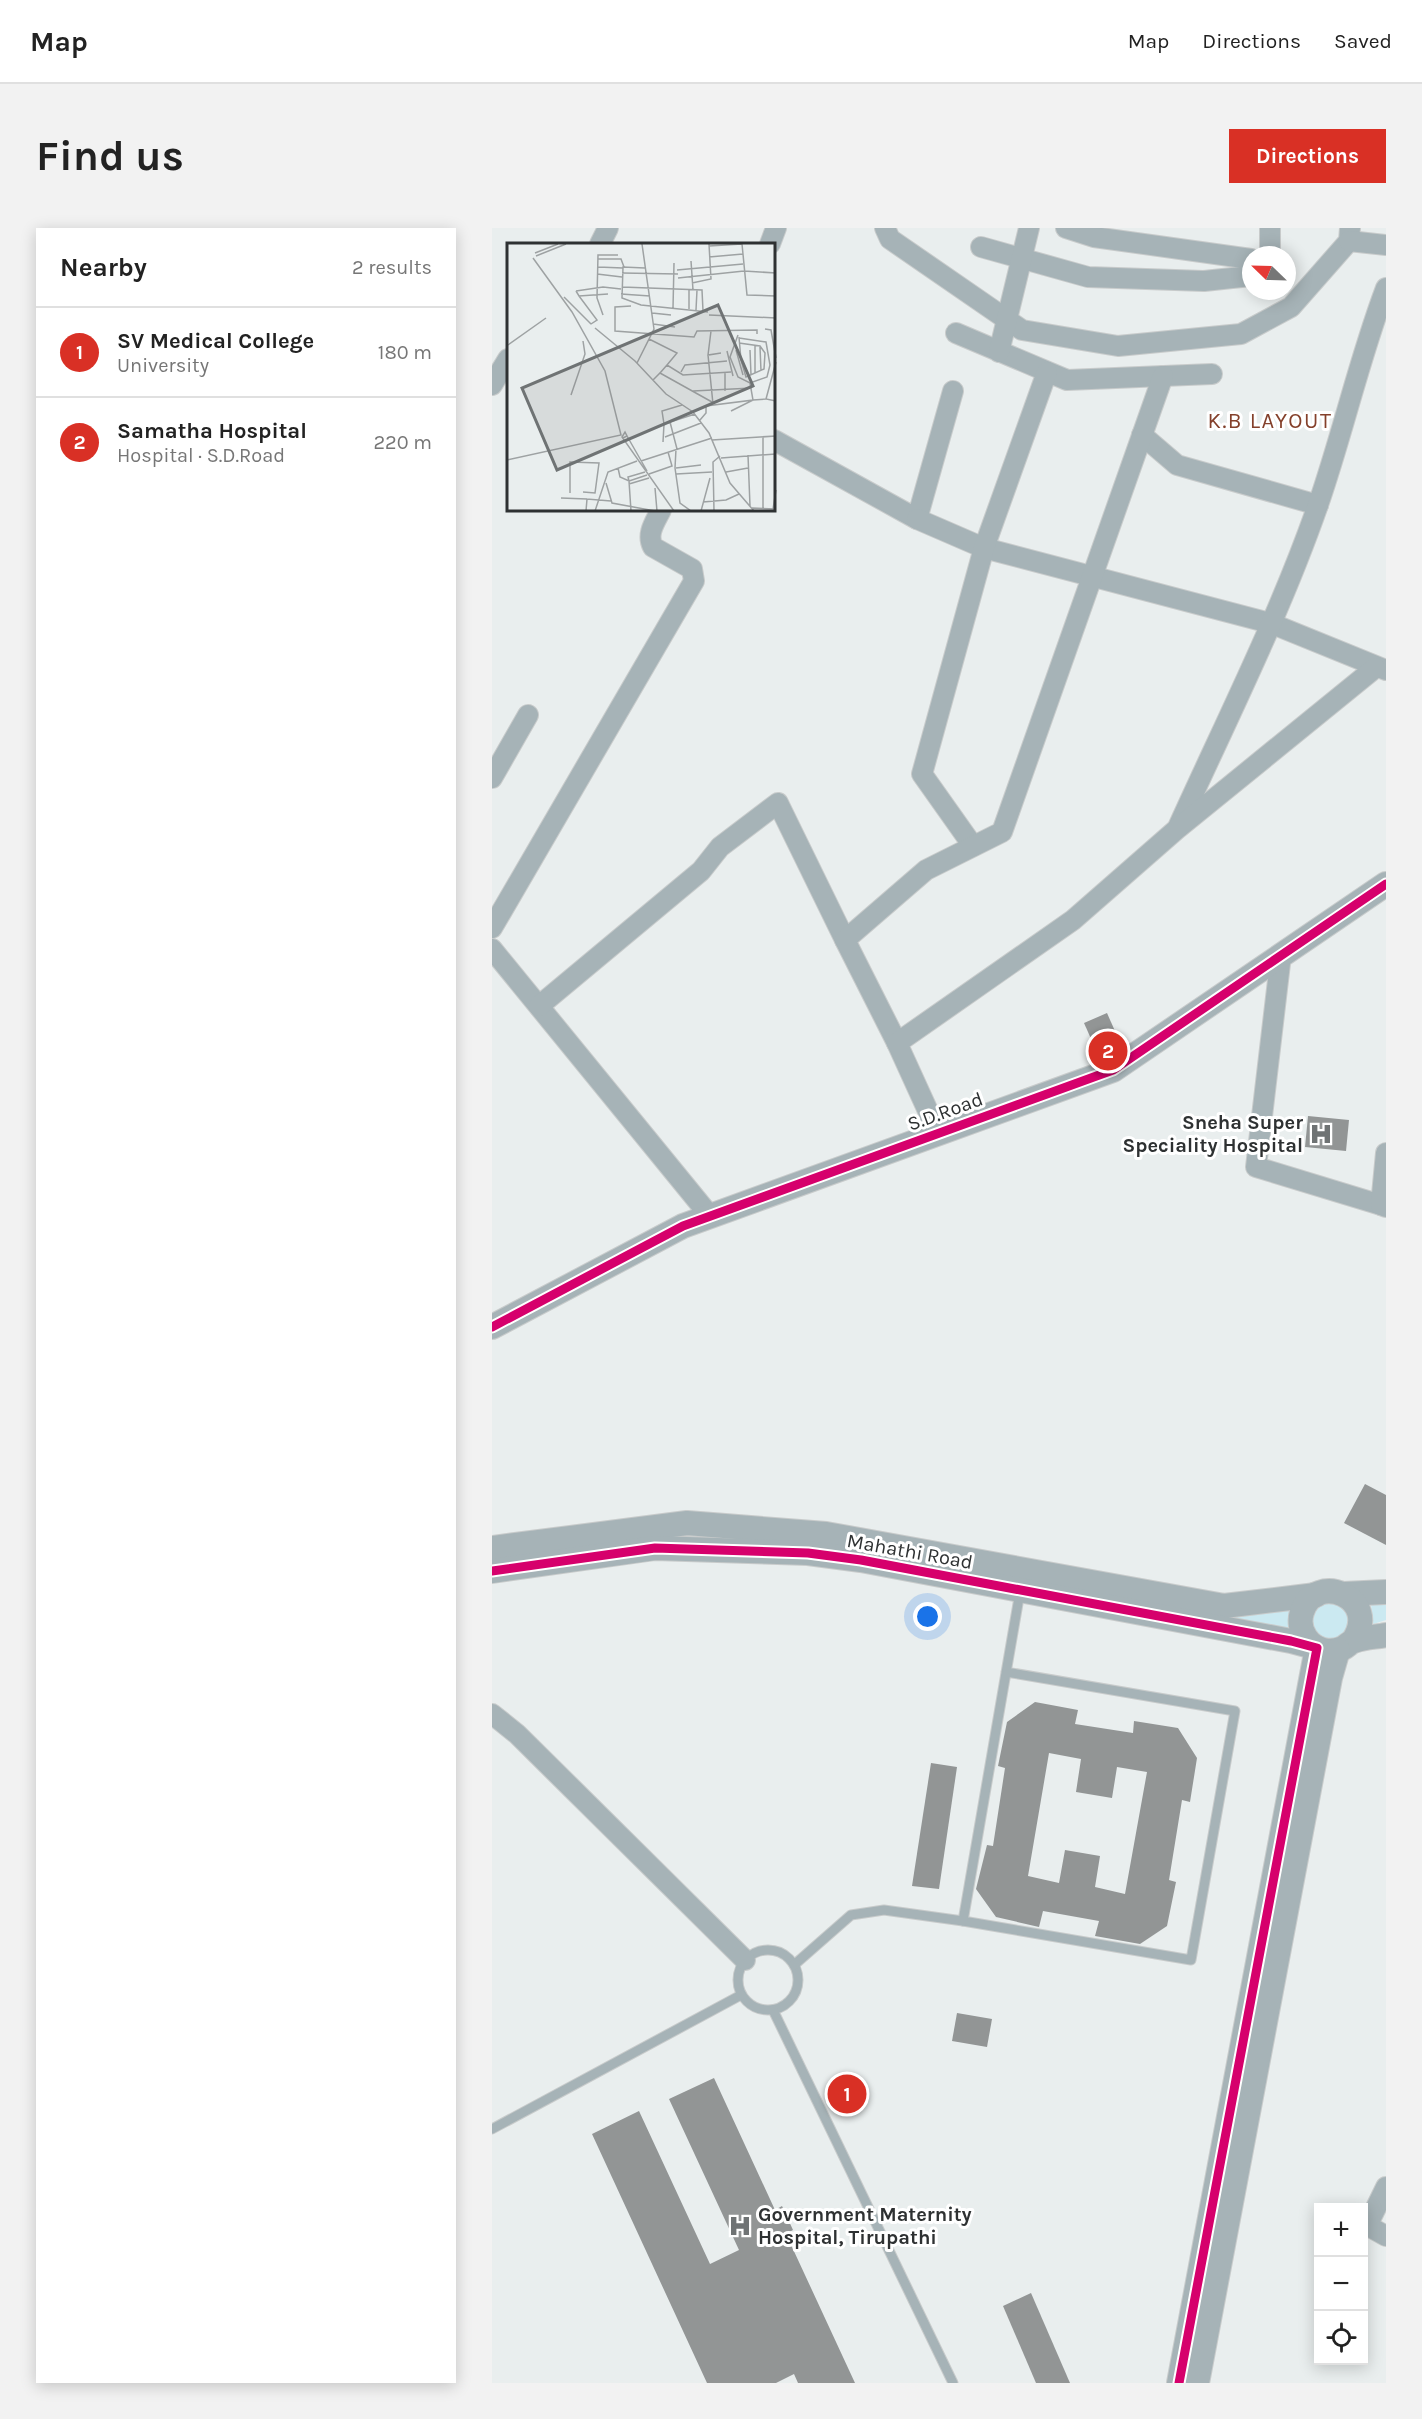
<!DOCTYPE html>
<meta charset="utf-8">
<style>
:root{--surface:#fff;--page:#f2f2f2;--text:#222;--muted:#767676;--line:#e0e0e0;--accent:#d93025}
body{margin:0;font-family:Karla,sans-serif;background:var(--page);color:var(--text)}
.controls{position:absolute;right:18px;bottom:18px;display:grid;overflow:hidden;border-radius:0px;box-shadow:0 3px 15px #0003}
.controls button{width:54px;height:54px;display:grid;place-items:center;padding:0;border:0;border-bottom:2px solid var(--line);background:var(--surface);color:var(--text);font:30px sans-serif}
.compass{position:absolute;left:750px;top:18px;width:54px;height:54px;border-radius:50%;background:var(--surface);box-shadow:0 3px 15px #0003;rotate:293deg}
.you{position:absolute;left:436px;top:1389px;width:21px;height:21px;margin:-15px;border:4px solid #fff;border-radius:50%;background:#1a73e8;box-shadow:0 0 0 9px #1a73e833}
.badge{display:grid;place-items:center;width:39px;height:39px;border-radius:50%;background:var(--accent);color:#fff;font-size:20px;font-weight:700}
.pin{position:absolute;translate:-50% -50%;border:3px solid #fff;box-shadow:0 2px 6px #0006}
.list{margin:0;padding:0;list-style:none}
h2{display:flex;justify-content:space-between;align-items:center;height:78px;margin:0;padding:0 24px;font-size:26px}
h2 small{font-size:20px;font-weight:400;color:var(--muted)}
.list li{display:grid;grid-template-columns:39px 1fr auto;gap:18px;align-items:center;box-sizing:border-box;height:90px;padding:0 24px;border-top:2px solid var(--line)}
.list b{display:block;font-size:22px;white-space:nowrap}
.list p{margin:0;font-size:20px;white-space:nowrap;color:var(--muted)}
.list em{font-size:20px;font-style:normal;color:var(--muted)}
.icon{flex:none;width:33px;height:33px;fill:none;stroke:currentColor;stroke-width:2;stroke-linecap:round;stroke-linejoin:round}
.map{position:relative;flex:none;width:894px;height:2155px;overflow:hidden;border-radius:0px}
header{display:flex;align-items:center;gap:36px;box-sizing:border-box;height:84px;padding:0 30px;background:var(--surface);border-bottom:2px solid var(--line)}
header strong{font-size:28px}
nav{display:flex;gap:33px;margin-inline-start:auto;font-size:21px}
.intro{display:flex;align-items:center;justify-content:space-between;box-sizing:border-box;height:144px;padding:0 36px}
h1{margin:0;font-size:42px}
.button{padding:15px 27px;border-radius:0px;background:var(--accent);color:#fff;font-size:21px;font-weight:700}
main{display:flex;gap:36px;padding:0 36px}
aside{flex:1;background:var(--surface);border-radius:0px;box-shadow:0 3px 15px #0003}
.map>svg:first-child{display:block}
</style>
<header>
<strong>Map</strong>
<nav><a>Map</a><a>Directions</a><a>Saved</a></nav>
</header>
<div class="intro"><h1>Find us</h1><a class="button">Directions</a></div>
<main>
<aside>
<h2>Nearby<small>2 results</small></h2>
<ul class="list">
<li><span class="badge">1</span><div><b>SV Medical College</b><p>University</p></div><em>180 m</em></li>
<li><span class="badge">2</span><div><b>Samatha Hospital</b><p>Hospital · S.D.Road</p></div><em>220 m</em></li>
</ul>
</aside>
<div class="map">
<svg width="894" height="2155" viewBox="0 0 894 2155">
<rect width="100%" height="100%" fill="#e9eeee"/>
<g fill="#cbe9f1">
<path d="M837,1372L857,1382V1404L837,1414L819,1401C819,1384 822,1380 837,1372Z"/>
<path d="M894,1375V1392L881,1396L879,1376Z"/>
<path d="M801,1378L799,1405L727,1386H767Z"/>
</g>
<g fill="#929595" fill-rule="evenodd">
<path d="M615,785L630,819L608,831L592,795Z"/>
<path d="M816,888L857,892L854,923L813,919Z"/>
<path d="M873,1256L894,1267V1317L852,1295Z"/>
<path d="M543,1474L586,1482L583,1496L641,1505L642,1493L686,1500L705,1530L698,1574L690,1572L677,1652L684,1654L675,1698L648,1716L603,1708L607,1693L551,1683L547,1699L504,1689L484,1661L495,1617L501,1618L513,1540L506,1538L515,1494ZM557,1525L589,1531L584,1564L620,1570L625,1539L655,1544L633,1666L603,1659L608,1628L573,1622L567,1655L536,1648Z"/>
<path d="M439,1535L465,1539L447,1661L420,1658Z"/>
<path d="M465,1785L500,1791L495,1819L460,1813Z"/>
<path d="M222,1850L283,1982L290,1978L301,2002L294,2006L363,2155H306L302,2146L284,2155H215L100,1906L147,1883L218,2036L247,2022L177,1871Z"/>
<path d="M539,2065L578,2155H544L511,2078Z"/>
</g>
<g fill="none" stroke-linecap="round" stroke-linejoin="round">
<g stroke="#c8cbcb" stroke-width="11">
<g id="service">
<path d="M514,1444L743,1483L699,1732L471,1693L528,1364"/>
<circle cx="276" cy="1752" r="30"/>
<path d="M302,1737L359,1687L392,1682L471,1693"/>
<path d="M281,1782L461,2155"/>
<path d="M0,1901L249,1767"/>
</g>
</g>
<g stroke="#c8cbcb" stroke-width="22">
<g id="minor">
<path d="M393,0L398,11L530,102L626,118L749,106L799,79L857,13L858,0"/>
<path d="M574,0L602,9L759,31"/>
<path d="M857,13L894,17"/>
<path d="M108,16L116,0"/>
<path d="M278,16L284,0"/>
<path d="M489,19L596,49L712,53L759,48"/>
<path d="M778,27V0"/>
<path d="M464,105L575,152L720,146"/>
<path d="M507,124L537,0"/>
<path d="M0,157L16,131"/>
<path d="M650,207L685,237L826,277"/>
<path d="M282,212L425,291L461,163"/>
<path d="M425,291L492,320L778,395L894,442"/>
<path d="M0,550L36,487"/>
<path d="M687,597C735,491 788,386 826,277C851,205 867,131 894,60"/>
<path d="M481,618L430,546L492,320L555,144"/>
<path d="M0,700L202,353L200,341L161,319C154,306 163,294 169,282"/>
<path d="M0,721L218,988"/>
<path d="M789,727L764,939L889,977"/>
<path d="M47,778L209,643L228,619L286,575L353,712"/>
<path d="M405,815L353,712L434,642L510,604L671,148"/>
<path d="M446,905L405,815L581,692L685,601L883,440"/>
<path d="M894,925L889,977L894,979"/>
<path d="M0,1486L25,1506L253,1732"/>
<path d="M894,1959L877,1994L878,1999L894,2008"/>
</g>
</g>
<g stroke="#c8cbcb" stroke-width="26">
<g id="tertiary">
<path d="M0,1099L191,998L621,842L894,656"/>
<path d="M0,1320L195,1295L334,1306L732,1378L824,1367"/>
<path d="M0,1343L163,1320L316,1325L369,1332L799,1413L825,1420L687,2155"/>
<path d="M851,1366L894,1364"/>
<path d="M861,1413C890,1370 823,1342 810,1384C807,1393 809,1403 814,1410C822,1422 838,1426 851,1420C855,1418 858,1414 862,1413C872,1409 884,1409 894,1407"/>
<path d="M705,2155L838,1450L846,1422"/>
</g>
</g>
<use href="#service" stroke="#a6b3b7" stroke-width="9"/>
<use href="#minor" stroke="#a6b3b7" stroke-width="20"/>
<use href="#tertiary" stroke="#a6b3b7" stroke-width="24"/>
<g stroke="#fff" stroke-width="13">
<g id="cycleway">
<path d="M0,1099L191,998L621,842L894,656"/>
<path d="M0,1343L163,1320L316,1325L369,1332L799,1413L825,1420L687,2155"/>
</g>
</g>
<use href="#cycleway" stroke="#d6006c" stroke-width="9"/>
</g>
<defs>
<g id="hospital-bare" transform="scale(1.8)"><path d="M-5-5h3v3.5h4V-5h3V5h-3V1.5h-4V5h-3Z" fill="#6f7374" stroke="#fff" stroke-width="2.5" paint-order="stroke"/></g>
</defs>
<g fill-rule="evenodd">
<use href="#hospital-bare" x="829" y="906"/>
<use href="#hospital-bare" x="248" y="1998"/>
</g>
<g text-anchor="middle" stroke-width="6" stroke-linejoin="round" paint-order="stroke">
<g font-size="20" fill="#2e3132" stroke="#fff">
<text transform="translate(453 883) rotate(-20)" y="7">S.D.Road</text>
<text transform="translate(418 1323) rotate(10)" y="7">Mahathi Road</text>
</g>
<g font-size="20" font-weight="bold" fill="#2e3132" stroke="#fff" text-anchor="end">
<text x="811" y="901">Sneha Super<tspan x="811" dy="23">Speciality Hospital</tspan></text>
<text x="266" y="1993" text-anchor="start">Government Maternity<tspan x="266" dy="23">Hospital, Tirupathi</tspan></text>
</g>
<g font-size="22" letter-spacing="1.5" fill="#84402b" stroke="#fff">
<text x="778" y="200">K.B LAYOUT</text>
</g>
</g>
<g transform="translate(15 15)">
<rect width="268" height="268" fill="#e9eeee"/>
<path fill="none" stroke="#9ea2a3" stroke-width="1.5" d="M235,1L240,52L269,53M202,3L235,1M28,10L51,1M29,13L59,1M202,14L236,11M91,16H114L117,24M184,18L186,47M91,24L116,25M138,25L116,24L115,55L134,62L201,69M170,27L236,21M115,30L171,31M90,31L115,34M171,35L237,28L269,30M185,40L204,36L202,1M115,44L195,47L196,68M182,47V66M69,48L96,44L114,46M69,48L72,53L101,51M114,51L143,53M72,53L90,77L84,81M57,54L84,81M124,63L108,64V88L187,94L190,88L250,87V91M166,65L167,20M189,67L190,47M145,70L164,72M96,72L90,55L91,12H111M202,72L269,75M146,81L168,84M88,85L128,118L159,151L186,169L202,190L223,240L247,268M258,86L264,87L269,115M204,88L201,112L214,110M231,92L223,114L231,134L243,140L260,134L263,122L259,99L232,95M232,94L234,117L239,134L257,126L258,110L253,103L232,100M142,96L170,110L160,122M1,102L39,75M248,102V130M253,104L254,128M229,107L236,132M243,107L244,132M220,108L226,133M201,112L206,161M269,119L259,156L269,158M130,120L147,86L135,1M174,129L178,122L220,118M218,129V148M153,130L160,122L176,132L224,129M146,137L153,130L205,159M186,148L245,145M64,152L78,111L76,98M224,168L246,157L259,156M193,177L199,170V163L246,157L243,140M163,179L170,206M157,181L155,168L175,162M120,193L140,228M158,194L194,180M116,195L120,193L118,189L115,194L167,268M205,197L269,193M156,199L157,181L188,171M241,212L243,263M214,215L269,211M0,217L114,192L98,128L65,69L26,15M134,218L205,195M111,225L113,234L122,238L121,234L138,229M168,225L173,260L184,268M168,225L169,206M169,225L194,222M219,229L241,225M142,231L165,223L161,209M169,231L205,229M99,240L105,260L148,268M122,241L142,235M148,245L150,268M63,250V219L92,220L88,250L76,249M54,255L80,256M196,259L219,257L232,251M245,265L269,266M256,265V194M266,266L269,247M79,268L80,256L104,258M88,268L101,229L130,218M124,268L122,238L140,232M194,268L203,235M207,268L206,219L213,213"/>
<path fill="#6f7374" fill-opacity="0.15" stroke="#6f7374" stroke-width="3" d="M211,62L246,143L50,227L15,145Z"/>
<rect width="268" height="268" fill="none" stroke="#2e3132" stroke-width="3"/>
</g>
</svg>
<div class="controls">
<button>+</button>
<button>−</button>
<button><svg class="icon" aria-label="locate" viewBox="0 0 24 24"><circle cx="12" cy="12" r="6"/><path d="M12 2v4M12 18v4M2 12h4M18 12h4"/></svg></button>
</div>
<svg class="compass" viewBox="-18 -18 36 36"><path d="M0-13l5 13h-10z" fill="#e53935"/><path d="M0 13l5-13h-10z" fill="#767676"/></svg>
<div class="you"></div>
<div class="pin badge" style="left:355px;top:1866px">1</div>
<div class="pin badge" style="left:616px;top:823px">2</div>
</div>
</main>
